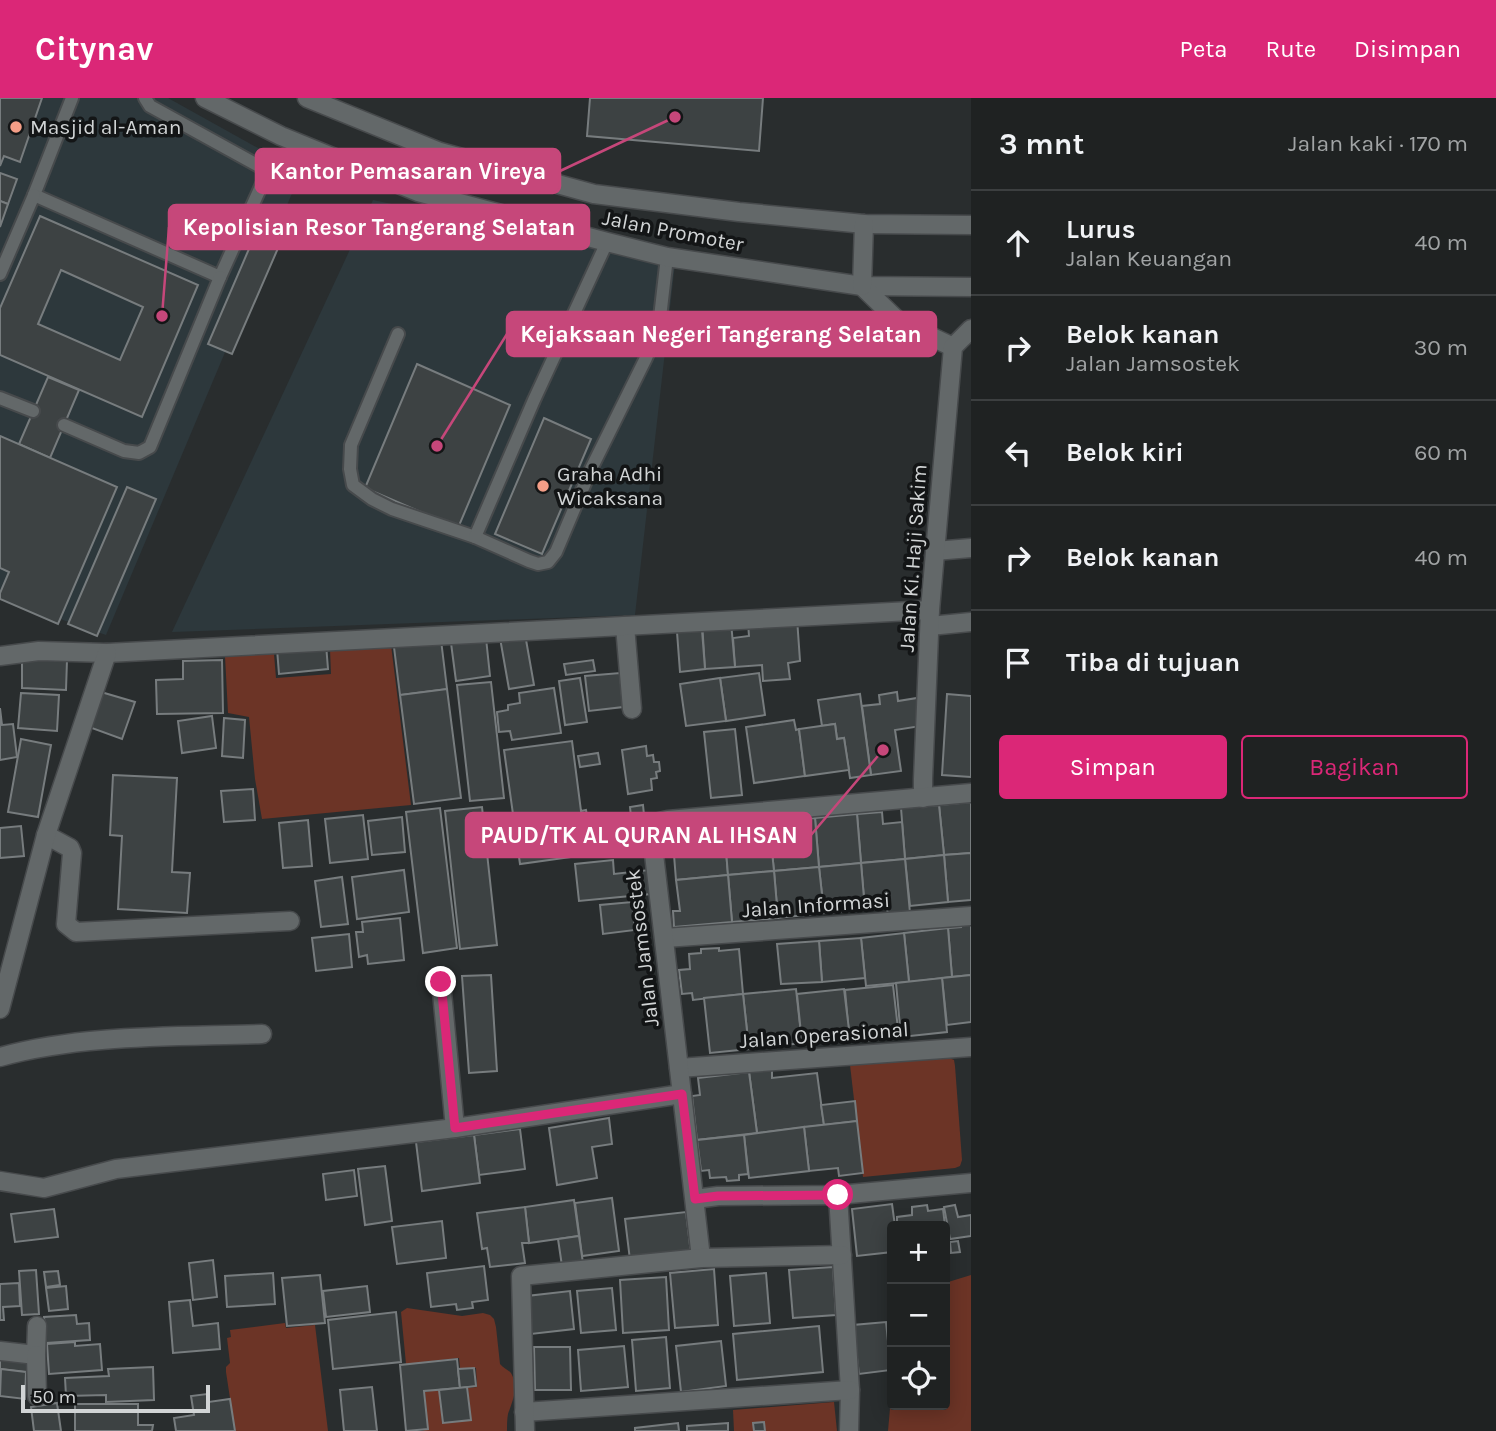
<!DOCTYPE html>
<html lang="id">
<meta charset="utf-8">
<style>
:root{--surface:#1f2222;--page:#2c2f2f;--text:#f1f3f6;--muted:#a1a4a5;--line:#3c3f40;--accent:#db2777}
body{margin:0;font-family:Karla,sans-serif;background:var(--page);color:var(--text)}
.controls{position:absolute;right:21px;bottom:21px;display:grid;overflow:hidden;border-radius:7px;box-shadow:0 4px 18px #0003}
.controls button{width:63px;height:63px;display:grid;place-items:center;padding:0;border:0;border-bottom:2px solid var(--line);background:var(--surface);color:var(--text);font:35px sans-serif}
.scale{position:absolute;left:21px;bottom:18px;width:189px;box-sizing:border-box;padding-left:7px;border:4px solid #d1d4d5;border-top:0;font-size:19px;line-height:24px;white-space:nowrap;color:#d1d4d5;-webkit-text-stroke:5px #131516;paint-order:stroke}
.stop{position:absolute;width:21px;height:21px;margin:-16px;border:5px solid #db2777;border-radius:50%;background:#fff}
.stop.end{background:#db2777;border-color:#fff;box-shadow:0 2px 7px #0008}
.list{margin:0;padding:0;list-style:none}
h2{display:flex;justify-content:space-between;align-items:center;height:91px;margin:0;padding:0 28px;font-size:30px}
h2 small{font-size:23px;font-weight:400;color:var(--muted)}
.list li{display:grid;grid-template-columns:46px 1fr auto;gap:21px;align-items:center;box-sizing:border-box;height:105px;padding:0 28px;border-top:2px solid var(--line)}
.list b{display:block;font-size:26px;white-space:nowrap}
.list p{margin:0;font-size:23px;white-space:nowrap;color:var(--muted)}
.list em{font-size:23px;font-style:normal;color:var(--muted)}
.actions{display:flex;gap:14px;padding:21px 28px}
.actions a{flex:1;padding:16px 0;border:2px solid var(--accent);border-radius:7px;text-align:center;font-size:24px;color:var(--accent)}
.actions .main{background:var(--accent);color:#fff}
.icon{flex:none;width:38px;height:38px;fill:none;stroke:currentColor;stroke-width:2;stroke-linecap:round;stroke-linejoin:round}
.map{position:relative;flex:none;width:971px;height:1333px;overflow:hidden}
header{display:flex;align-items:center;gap:42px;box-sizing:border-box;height:98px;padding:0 35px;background:var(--accent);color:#fff}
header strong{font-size:33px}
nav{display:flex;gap:38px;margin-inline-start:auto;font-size:24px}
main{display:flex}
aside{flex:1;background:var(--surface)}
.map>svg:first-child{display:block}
</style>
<header>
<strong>Citynav</strong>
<nav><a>Peta</a><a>Rute</a><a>Disimpan</a></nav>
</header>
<main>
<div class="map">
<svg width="971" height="1333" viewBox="0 0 971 1333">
<rect width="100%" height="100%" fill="#292d2e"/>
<g fill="#2d383c">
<path d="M0,0H168L301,74L106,537L0,500Z"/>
<path d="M373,102L675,166L635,517L172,534Z"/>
</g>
<g fill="#6c3426">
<path d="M391,547L411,707L262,721L255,681L249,619L228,615L225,558L274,556L276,580L331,576L330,551Z"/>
<path d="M939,956L954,962L955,968L962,1062L960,1068L955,1070L863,1079L850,967Z"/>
<path d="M971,1177V1333H888L892,1288V1307H945V1185Z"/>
<path d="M407,1210L462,1218L483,1215L490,1217L494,1221L496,1229L500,1266C504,1271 510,1272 512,1277C519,1290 512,1304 508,1316C507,1321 507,1327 507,1333H422L428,1331L425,1294L439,1292L442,1325L471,1322L468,1290L477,1289L476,1270H460L459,1260L406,1266L401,1214Z"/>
<path d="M285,1225L286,1230L315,1227L328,1333H235L226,1274V1269L230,1265L227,1240L231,1239L230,1232Z"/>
<path d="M834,1304L837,1333H734L733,1312Z"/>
</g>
<g fill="#3d4243" stroke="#777c7e" stroke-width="2" fill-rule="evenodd">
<path d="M0,0H42L20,64L4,58L0,68Z"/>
<path d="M590,0H763L759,53L587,38Z"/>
<path d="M0,75L17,81L8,106L0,103Z"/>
<path d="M0,103L8,106L0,129Z"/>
<path d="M40,118L198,187L142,319L0,257V210ZM61,172L143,209L120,262L38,226Z"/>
<path d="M258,130L282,141L232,256L208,246Z"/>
<path d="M417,266L510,307L458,430L365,390Z"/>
<path d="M48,279L79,292L50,360L19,346Z"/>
<path d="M544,320L591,341L542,456L495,436Z"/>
<path d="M0,338L117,389L58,526L0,501V495L9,474L0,470Z"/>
<path d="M127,389L156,401L97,538L68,526Z"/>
<path d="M797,520L800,563L788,565L790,581L763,583L762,567L735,569L733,540L749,538L748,525Z"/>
<path d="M702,524H731L735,569L705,571Z"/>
<path d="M702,532L705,571L680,574L677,534Z"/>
<path d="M525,536L534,587L509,591L500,540Z"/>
<path d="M486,540L490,578L456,583L451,545Z"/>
<path d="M441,542L447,591L400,597L394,549Z"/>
<path d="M326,546L328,571L279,576L277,551Z"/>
<path d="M22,561L67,562L66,592L22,590Z"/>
<path d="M222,562L223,615L157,616L156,582L183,581V563Z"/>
<path d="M593,562L595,573L566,577L564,566Z"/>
<path d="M620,575L623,609L589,613L585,578Z"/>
<path d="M759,575L765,617L726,623L720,580Z"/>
<path d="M580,580L587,624L565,627L559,583Z"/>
<path d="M720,580L726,623L686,628L680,586Z"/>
<path d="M491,584L504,700L470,703L457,587Z"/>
<path d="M554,590L561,635L512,642L510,633L499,634L497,614L508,612V607L520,605L519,595Z"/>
<path d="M447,591L461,700L414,706L400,597Z"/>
<path d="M101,594L135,604L122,641L89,629Z"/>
<path d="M897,594L898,603L917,600L921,628L895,632L901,673L871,677L862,608L880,606L879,597Z"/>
<path d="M21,595L59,597L57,633L18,630Z"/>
<path d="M860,596L871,677L850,680L844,640L837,641L835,626L822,628L818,602Z"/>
<path d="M947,596L971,598V679L942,677Z"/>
<path d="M0,610L2,627L13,626L17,659L0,662Z"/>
<path d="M212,618L216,650L182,655L178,623Z"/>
<path d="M224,620L245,622L243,660L222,658Z"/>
<path d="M794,622L796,632L799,631L805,678L754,685L746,629Z"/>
<path d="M835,626L837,641L844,640L849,672L805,678L799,631Z"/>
<path d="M735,631L742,697L711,700L704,634Z"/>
<path d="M21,641L51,647L38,719L8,714Z"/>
<path d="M572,643L581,713L586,712L589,728H583L586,757L520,766L504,652Z"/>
<path d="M646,648L647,658L653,657L654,664H659L660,673L656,674L657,680L651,681L652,692L628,696L622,652Z"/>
<path d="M598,655L600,666L580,669L578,658Z"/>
<path d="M113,677L177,680L172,774L190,775L187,815L118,811L122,738L110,737Z"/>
<path d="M253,691L255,722L224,724L221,693Z"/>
<path d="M971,704V755L944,757L939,707Z"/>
<path d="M643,707L645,727L632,728L630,709Z"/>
<path d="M939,707L944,757L905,761L901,710Z"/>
<path d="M482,709L497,847L460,851L445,713Z"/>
<path d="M440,710L457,850L423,855L406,714Z"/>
<path d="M882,714L883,726L902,724L905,761L861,765L857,716Z"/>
<path d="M857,716L861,765L819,769L815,720Z"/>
<path d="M363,717L368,761L330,765L325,721Z"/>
<path d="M402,719L405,754L372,757L368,723Z"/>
<path d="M815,720L819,769L774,773L769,724Z"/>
<path d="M308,722L312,768L283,770L279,725Z"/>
<path d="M705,723L706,729L724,728L728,777L676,782L672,732L682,731V725Z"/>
<path d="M769,724L774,773L728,777L724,728Z"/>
<path d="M21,728L24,758L0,760V730Z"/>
<path d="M971,755V802L948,804L944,757Z"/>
<path d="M944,757L948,804L910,808L905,761Z"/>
<path d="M905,761L910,815L888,817L887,810L865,812L861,765Z"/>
<path d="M613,762L614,776L649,772L651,796L579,803L575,766Z"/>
<path d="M861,765L865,812L824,815L819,769Z"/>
<path d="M819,769L824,815L778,820L774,773Z"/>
<path d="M404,772L409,814L357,821L352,779Z"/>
<path d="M774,773L778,820L732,824L728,777Z"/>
<path d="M728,777L732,824L674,829L673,813H680L676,782Z"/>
<path d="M342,779L348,826L321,829L315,783Z"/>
<path d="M632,804L635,832L603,836L600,807Z"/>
<path d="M400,820L404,862L368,866L367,857L359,859L356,834H363L362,824Z"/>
<path d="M971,822V877L952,879L948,830L961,829L960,823Z"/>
<path d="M948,830L952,879L909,884L904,835Z"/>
<path d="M904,835L909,884L866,888L861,840Z"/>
<path d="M349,836L352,869L316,873L312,840Z"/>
<path d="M861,840L865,880L822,884L819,843Z"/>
<path d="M819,843L822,884L781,886L777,846Z"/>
<path d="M719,850V853L739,851L743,896L693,902L692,895L682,896L679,872L690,871L689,856L701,855V851Z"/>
<path d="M491,877L497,973L469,975L462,878Z"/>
<path d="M971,877V924L947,927L942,880Z"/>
<path d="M942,880L947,934L901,939L896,885Z"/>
<path d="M893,887L898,931L879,933L880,941L864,943V935L849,936L845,892Z"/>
<path d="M796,891L802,945L749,951L743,896Z"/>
<path d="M844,891L850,940L802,945L797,896Z"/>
<path d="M743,896L749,951L710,955L704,900Z"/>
<path d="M772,971V980L817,975L824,1027L757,1035L749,974Z"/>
<path d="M749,974L757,1035L697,1042L692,998L700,997L698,980Z"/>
<path d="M855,1003L857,1023L824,1027L821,1007Z"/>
<path d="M609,1020L612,1046L592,1049L597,1080L557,1087L549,1030Z"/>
<path d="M857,1023L863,1075L839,1078L838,1070L809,1073L804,1029Z"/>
<path d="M804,1029L809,1073L749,1080L744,1037Z"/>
<path d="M520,1031L525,1071L479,1077L474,1037Z"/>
<path d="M474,1037L480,1085L422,1093L416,1044Z"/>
<path d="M744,1037L748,1076L739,1077V1082L727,1083L726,1079L710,1080L709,1072L701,1073L697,1042Z"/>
<path d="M385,1068L392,1123L365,1127L358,1071Z"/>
<path d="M354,1072L357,1098L326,1102L323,1076Z"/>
<path d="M612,1100L619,1153L582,1158L575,1105Z"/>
<path d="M574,1102L579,1138L529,1145L525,1109Z"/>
<path d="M892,1106L895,1128H892V1154L857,1158L852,1111Z"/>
<path d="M927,1107L928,1113L943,1111L945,1128H897V1119L912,1117V1109Z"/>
<path d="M955,1107L958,1119L971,1117V1138L950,1141L944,1109Z"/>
<path d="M525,1109L529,1145H522L525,1165L490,1169L487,1150L482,1151L477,1115Z"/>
<path d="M54,1111L58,1139L15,1144L11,1116Z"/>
<path d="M686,1114L691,1156L630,1162L625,1121Z"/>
<path d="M442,1123L446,1160L397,1166L392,1129Z"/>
<path d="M579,1138L583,1165L562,1168L558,1141Z"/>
<path d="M958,1143L960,1154L951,1155L950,1144Z"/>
<path d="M213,1162L217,1199L193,1202L189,1165Z"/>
<path d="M484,1168L488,1202L472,1204L473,1210L457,1212L456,1206L431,1209L427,1175Z"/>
<path d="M833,1169L836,1217L793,1220L789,1172Z"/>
<path d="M714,1171L718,1227L675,1230L670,1175Z"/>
<path d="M36,1172L39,1216L22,1217L19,1173Z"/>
<path d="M58,1173L60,1187L46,1189L44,1174Z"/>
<path d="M273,1175L275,1206L227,1209L225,1178Z"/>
<path d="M766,1175L770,1225L734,1228L730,1178Z"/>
<path d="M320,1177L325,1225L287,1228L282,1180Z"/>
<path d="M666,1179L669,1232L623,1235L620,1182Z"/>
<path d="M19,1185L20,1208L3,1209L4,1222H0V1186Z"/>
<path d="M66,1188L68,1211L49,1213L46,1190Z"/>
<path d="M367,1188L370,1214L326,1219L323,1193Z"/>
<path d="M612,1190L616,1232L581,1235L577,1193Z"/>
<path d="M570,1193L574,1231L531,1236L527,1198Z"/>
<path d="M190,1202L193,1228L218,1225L220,1251L173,1255L169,1204Z"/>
<path d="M396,1214L401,1264L333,1271L328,1222Z"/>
<path d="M76,1217L77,1226L89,1225L90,1242L46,1245L44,1219Z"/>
<path d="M886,1224L891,1272L859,1276L853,1227Z"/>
<path d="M819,1228L823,1274L737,1282L733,1236Z"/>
<path d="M666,1239L670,1290L636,1293L632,1242Z"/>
<path d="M721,1243L726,1288L681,1294L676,1248Z"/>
<path d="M75,1244V1248L100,1246L102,1272L49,1276L47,1246Z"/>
<path d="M624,1248L628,1289L581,1293L578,1252Z"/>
<path d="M534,1249H570L571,1292H535Z"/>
<path d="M0,1256L32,1259V1275L1,1271L0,1281Z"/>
<path d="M457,1261L460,1290L424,1293L428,1331L406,1333L400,1267Z"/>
<path d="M153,1269L154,1302L106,1304V1297L66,1298L65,1280L109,1278L108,1271Z"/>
<path d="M474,1270L476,1288L460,1290L458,1271Z"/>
<path d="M1,1271L26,1274L25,1301L0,1298Z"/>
<path d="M372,1289L377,1333H344L340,1292Z"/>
<path d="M467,1289L471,1322L443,1325L439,1292Z"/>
<path d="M207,1296L209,1304L230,1301L235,1333H176L174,1320L194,1317L191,1298Z"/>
<path d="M57,1305L61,1333H34L31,1309Z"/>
<path d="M75,1306H138V1327H153L152,1333H75Z"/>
<path d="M764,1324L765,1333H754L753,1325Z"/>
<path d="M678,1325L679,1333H635V1330Z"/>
<path d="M728,1325V1333H687V1328Z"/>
</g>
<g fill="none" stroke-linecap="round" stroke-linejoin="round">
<g stroke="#474a4c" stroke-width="16">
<g id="lane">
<path d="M72,0L34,97L220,179L268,73L150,8L145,0"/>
<path d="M0,176L34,97"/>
<path d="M398,236L351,347L350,371L353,387L372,401L392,411L475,439L529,463L538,466L548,464L556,454L591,371L646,260L659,228L667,159"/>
<path d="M0,300L33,313"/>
<path d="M64,327L124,353L139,355L150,349L220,179"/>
<path d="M475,439L534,302L607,144"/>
</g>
</g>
<g stroke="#474a4c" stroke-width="21">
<g id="street">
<path d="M205,0L281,38L418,94L607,144L667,159L862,188L971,189"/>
<path d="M307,0L440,54L594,96L739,114L864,126L971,127"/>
<path d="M862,188L898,223L953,249"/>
<path d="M862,188L864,126"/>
<path d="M935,453L971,450"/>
<path d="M625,528L632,611"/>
<path d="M930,528L971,524"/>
<path d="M0,558L39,553L107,555L930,512"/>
<path d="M923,700V681L930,512L953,249L971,231"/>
<path d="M46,737L70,750L72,755L66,826L76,834L290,823"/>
<path d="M665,840L971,818"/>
<path d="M441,884L455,1030"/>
<path d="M0,911L46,737L107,555"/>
<path d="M0,959C82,936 178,939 262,936"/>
<path d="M679,970L971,949"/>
<path d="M0,1083L44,1090L116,1071L455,1030L682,996"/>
<path d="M838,1097L850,1292L849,1333"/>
<path d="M695,1101L718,1098L838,1097L971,1085"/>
<path d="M701,1160L652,739L655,725L668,722L971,695"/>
<path d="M0,1253L36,1257L37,1228"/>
<path d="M36,1257L37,1298"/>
<path d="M524,1314L850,1292"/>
<path d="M525,1333L521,1178L701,1160L842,1157"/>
</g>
</g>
<use href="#lane" stroke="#636869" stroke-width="12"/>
<use href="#street" stroke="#636869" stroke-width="18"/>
</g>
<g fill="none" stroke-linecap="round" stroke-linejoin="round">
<path stroke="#db2777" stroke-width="9" d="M441,884L455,1030L682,996L695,1101L718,1098L838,1097"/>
</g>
<g fill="#f49e87" stroke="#131516" stroke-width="2.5">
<circle cx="16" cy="29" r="7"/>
<circle cx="543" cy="388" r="7"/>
</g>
<g text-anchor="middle" stroke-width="7" stroke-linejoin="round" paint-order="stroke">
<g font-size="21" fill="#d1d4d5" stroke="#131516" text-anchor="start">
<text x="30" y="36">Masjid al-Aman</text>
<text x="557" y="383">Graha Adhi<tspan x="557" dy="24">Wicaksana</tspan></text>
</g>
<g font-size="21" fill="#d1d4d5" stroke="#131516">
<text transform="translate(673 133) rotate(11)" y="7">Jalan Promoter</text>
<text transform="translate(913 460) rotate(-86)" y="7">Jalan Ki. Haji Sakim</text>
<text transform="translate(816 807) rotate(-4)" y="7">Jalan Informasi</text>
<text transform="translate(642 850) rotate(-97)" y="7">Jalan Jamsostek</text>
<text transform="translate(824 937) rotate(-4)" y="7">Jalan Operasional</text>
</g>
</g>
<path fill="none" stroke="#c6477a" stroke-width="2.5" d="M675 19L560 73M162 218L169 129M437 348L507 236M883 652L811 737"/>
<g fill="#c6477a" stroke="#131516" stroke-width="2.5">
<circle cx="675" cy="19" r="7"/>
<circle cx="162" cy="218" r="7"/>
<circle cx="437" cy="348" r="7"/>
<circle cx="883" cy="652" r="7"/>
</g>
<g fill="#c6477a" stroke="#c6477a" stroke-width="2.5">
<rect x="256" y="51" width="304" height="44" rx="7"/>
<rect x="169" y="107" width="420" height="44" rx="7"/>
<rect x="507" y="214" width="429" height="44" rx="7"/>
<rect x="466" y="715" width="345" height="44" rx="7"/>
</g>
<g font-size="23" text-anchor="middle" font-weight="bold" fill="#fff">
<text x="408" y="81">Kantor Pemasaran Vireya</text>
<text x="379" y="137">Kepolisian Resor Tangerang Selatan</text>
<text x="721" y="244">Kejaksaan Negeri Tangerang Selatan</text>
<text x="639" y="745">PAUD/TK AL QURAN AL IHSAN</text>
</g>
</svg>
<div class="controls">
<button>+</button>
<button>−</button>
<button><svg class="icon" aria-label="locate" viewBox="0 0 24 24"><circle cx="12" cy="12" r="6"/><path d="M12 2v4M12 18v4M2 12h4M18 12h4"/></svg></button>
</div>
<div class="scale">50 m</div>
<div class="stop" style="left:838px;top:1097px"></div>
<div class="stop end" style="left:441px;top:884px"></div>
</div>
<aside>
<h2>3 mnt<small>Jalan kaki · 170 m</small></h2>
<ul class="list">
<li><svg class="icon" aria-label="ahead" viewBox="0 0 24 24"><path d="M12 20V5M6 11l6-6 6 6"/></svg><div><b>Lurus</b><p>Jalan Keuangan</p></div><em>40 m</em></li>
<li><svg class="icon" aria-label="right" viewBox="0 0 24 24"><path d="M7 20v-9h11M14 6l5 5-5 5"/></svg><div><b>Belok kanan</b><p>Jalan Jamsostek</p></div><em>30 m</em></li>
<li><svg class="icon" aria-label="left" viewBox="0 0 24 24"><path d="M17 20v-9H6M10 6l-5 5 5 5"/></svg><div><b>Belok kiri</b></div><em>60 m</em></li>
<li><svg class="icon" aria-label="right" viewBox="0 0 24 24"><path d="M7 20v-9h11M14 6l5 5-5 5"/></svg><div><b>Belok kanan</b></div><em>40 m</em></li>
<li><svg class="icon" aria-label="arrive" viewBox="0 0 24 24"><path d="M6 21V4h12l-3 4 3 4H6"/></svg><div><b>Tiba di tujuan</b></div></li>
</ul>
<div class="actions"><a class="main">Simpan</a><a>Bagikan</a></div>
</aside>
</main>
